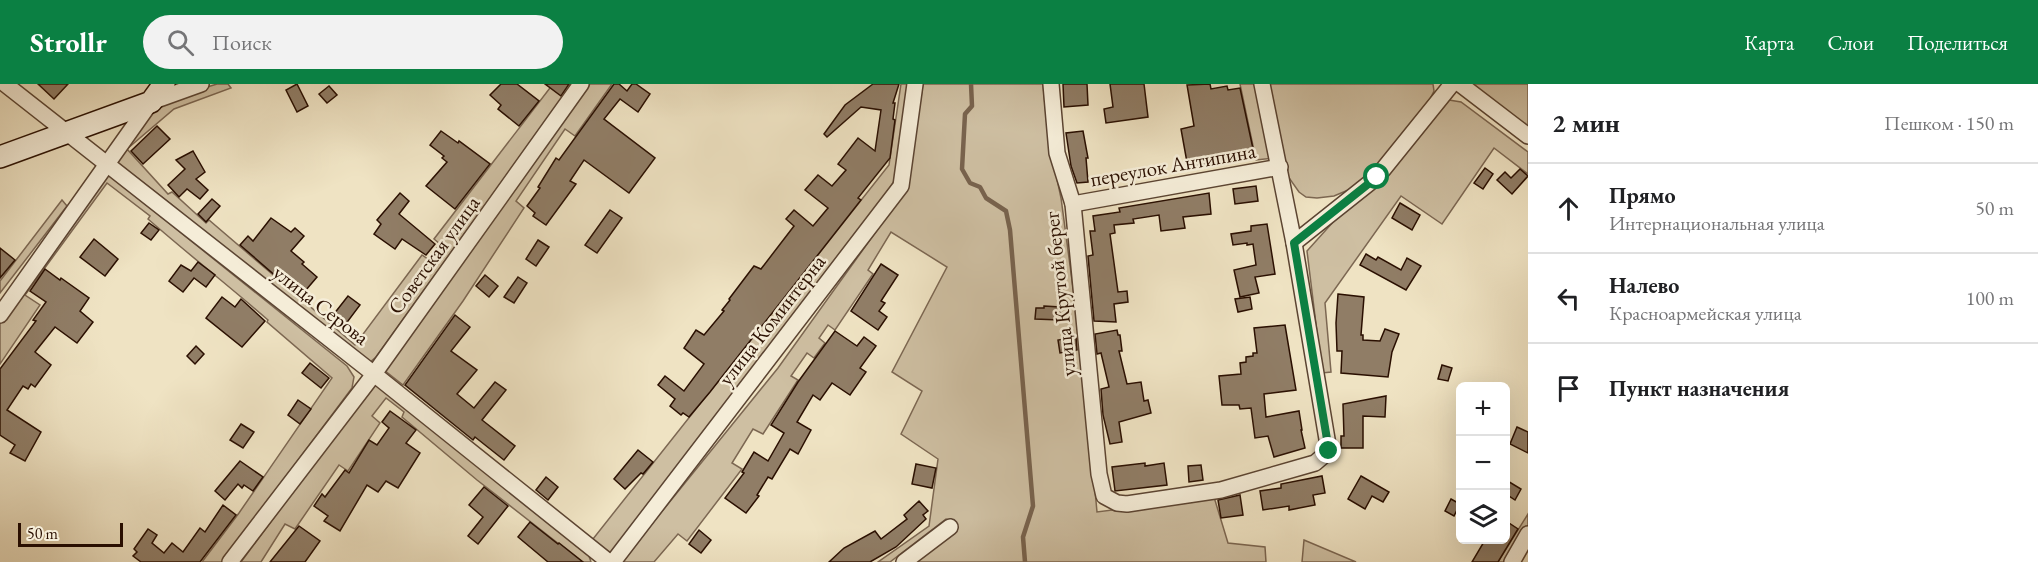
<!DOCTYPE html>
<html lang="ru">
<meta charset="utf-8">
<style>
:root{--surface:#fff;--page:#f2f2f2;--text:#202124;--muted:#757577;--line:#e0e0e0;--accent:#0b8043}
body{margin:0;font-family:"EB Garamond",serif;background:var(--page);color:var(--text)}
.controls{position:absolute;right:18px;bottom:18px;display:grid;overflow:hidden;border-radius:9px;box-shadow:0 6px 24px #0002}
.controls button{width:54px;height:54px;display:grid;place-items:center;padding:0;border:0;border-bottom:2px solid var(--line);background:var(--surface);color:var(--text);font:30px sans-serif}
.scale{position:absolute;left:18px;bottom:15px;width:105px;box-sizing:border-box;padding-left:6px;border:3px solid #2a0f01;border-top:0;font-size:16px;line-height:21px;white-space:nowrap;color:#2a0f01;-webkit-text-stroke:4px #f5edd8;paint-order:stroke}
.stop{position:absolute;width:18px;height:18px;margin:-14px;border:4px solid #0b8043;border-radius:50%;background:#fff}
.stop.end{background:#0b8043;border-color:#fff;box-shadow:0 2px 6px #0008}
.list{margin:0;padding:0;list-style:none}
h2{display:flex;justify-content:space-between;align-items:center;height:78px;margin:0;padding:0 24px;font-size:26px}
h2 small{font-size:20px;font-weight:400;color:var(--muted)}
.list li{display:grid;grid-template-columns:39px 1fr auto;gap:18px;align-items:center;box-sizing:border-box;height:90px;padding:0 24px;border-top:2px solid var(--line)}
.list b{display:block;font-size:22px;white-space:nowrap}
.list p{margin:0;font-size:20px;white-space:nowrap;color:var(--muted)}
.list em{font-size:20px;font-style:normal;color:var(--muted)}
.icon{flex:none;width:33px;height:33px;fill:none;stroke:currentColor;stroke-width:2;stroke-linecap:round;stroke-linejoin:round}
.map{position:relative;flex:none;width:1528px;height:478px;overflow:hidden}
header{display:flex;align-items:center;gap:36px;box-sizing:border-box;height:84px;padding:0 30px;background:var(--accent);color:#fff}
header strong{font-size:28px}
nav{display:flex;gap:33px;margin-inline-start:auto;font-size:21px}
.search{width:420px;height:54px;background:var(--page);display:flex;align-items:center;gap:15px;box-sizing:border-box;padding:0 21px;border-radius:33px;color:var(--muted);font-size:22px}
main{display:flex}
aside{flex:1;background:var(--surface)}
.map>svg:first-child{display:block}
</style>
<header>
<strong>Strollr</strong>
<div class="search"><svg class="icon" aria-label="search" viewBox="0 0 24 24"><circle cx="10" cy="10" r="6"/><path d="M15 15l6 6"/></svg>Поиск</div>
<nav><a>Карта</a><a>Слои</a><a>Поделиться</a></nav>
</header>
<main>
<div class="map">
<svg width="1528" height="478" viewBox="0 0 1528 478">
<rect width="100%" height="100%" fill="#efe3c3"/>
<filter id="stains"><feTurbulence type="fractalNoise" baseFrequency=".00333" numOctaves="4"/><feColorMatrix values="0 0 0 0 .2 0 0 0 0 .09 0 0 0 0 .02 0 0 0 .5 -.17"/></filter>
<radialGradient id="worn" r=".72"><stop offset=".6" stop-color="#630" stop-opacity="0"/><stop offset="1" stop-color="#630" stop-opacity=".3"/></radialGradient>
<g fill="#cebfa2" stroke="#7c6752" stroke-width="1.5">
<path d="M217,0H228L231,4L174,25L127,65L168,110L172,108L206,139L209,136L355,261L422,171L428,175L440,160L434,155L553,0H572L376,273L369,279L241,179L171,120L118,79L114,73L144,32L178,12Z"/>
<path d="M590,0H612L575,52L565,45L516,117L524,124L463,217L403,301L384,286Z"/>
<path d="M901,0H908L900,83L893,99L858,155L611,469H604L589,460L889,81Z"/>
<path d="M923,0H1043L1048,52L1061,114L1084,286L1097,428L1214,413L1228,459L1265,463L1266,478H916L955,449L946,435L890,478H878L929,442L938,375L901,350L922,307L892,288L947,183L891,148L868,186L873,190L835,246L828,241L819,254L825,259L814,274L807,269L791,292L798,296L763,350L753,345L732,379L742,385L687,457L678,450L654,478H621L778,284L903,110L910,87Z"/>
<path d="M1240,0H1259L1274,74L1256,76Z"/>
<path d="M1267,0H1433L1434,7L1429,17L1372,89L1353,104L1334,112L1317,114L1306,113L1299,108L1287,91Z"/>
<path d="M1467,0H1528V46Z"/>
<path d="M1449,16L1461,18L1528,68V90L1494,64L1442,140L1401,112L1325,219L1331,288L1322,289L1307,167L1334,137L1381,98L1445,19Z"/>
<path d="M104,91H109L347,282L354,293L352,304L222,478H202L239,429L332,294L267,238L268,236C229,202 188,170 148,135L150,132L107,99L25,211L40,221L0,280V238Z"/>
<path d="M62,116L67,122L0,209V197Z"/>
<path d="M372,301H376L589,472L591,478H582L477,396L402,333L404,328L386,314L372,332L380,339L348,387L339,381L295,445L285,440L261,478H241Z"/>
<path d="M1528,430V444L1507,478H1498Z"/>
<path d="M1304,456L1356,478H1302Z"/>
</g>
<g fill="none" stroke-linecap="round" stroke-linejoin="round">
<path stroke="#78634e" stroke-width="4.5" d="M971,0L972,22L965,30L962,85L970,99L980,103L986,114L1006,127L1010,146L1033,422L1023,453L1025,478"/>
</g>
<g fill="#907d66" stroke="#2a0f01" stroke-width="1.5">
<path d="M38,0H68L54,15Z"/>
<path d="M297,0L308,22L297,28L286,6Z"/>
<path d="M501,0H517L539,17L519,42L498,25L501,21L490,11Z"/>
<path d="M545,0H569L561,12Z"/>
<path d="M614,0H619L627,7L632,0H636L650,10L638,28L620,15L604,35L655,74L629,109L584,76L570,97L576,100L546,141L533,132L535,129L527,122L540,104L538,103L556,74L559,76Z"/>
<path d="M873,0H899L893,19H895L893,35L895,36L890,74L858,114L861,116L710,308L689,333L683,329L681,331L670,322L675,315L658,301L665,292L684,307L704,280L684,264L696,246L704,251L724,227L722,226L730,216L729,215L754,182L761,185L794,142L786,135L794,126L813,142L828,124L805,106L818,91L832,102L846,86L838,80L858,54L875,67L881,26L861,23L827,53L824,50L845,21Z"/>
<path d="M1063,0H1087L1088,21L1064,23Z"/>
<path d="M1110,0H1144L1148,33L1106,39L1104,25L1113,23Z"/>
<path d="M1210,0L1211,5L1227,2L1228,6L1240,4L1255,74L1233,78L1232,74L1204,78L1205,82L1188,84L1181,45L1194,42L1187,1Z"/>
<path d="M329,2L337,11L327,19L319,10Z"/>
<path d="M157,42L170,55L143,80L131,67Z"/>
<path d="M441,47L458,59L459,57L490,80L455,125L426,102L447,78L442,74L444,72L430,61Z"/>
<path d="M1083,47L1088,74H1086L1088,98L1077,99L1071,82L1066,49Z"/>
<path d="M193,67L205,88L196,95L208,106L200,115L187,105L179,113L168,101L185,85L176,76Z"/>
<path d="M1485,84L1493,90L1483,105L1474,99Z"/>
<path d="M1520,85L1528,92L1512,110L1497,96L1505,88L1511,94Z"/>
<path d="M1256,102L1258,117L1235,120L1233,105Z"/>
<path d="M400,109L409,117L399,130L435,160L426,171L402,155L395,165L374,150L381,140L377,136Z"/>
<path d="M1209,109L1211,130L1183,133L1185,144L1161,147L1159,131L1133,135L1134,139L1114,141L1115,149L1110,150L1118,208L1127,207L1128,218L1114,220L1116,238L1094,237L1088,172L1093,171L1090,147H1095L1093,132L1120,128L1119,124Z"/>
<path d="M212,115L220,122L206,138L198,130Z"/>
<path d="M1400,119L1420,131L1412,146L1392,134Z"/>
<path d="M610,126L622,134L597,169L585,161Z"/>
<path d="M271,134L291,148L295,144L304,152L291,167L304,178L302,180L317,193L300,213L240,161L248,152L253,157Z"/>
<path d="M149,139L159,146L151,156L141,149Z"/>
<path d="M1267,140L1275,190L1255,193L1259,209L1240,213L1234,186L1256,181L1253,160L1247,161V159L1233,161L1231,150L1251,147V142Z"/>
<path d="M94,155L118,175L105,192L80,173Z"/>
<path d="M538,156L549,163L536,182L526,175Z"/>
<path d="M0,164L15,176L0,194Z"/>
<path d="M1366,170L1376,176L1378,173L1401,186L1407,174L1421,182L1406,206L1360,181Z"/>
<path d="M198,178L215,191L206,203L194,194L183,208L169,197L181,181L191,187Z"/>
<path d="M881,180L898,191L881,217L885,219L879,227L887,233L878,246L851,227Z"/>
<path d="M45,185L60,196L61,194L89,214L80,227L93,238L77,259L55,243L35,268L51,281L35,303L31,300L28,305L23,302L7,326L41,348L25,377L10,369L15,361L0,351V285L36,237L33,236L46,218L30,207Z"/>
<path d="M485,191L498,202L489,213L476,202Z"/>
<path d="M518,193L527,199L514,219L504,213Z"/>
<path d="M1338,210L1364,213L1361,251H1363V256L1380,257L1385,245L1399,250L1392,268L1388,293L1341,289L1342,267H1337L1336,239Z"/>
<path d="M348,212L360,221L342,245L330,235Z"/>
<path d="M222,213L235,223L241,215L265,237L242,263L206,234Z"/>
<path d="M1250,213L1252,225L1238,228L1235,215Z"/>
<path d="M1044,222L1060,223V236L1035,235L1036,224H1044Z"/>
<path d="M455,231L470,243L451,267L477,286L457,310L474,324L495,298L506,306L482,336L515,362L504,376L475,353L473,356L405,301Z"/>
<path d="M1285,241L1296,306L1264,310L1266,333L1299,327L1302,346H1301L1305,364L1274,373L1268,352L1255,354L1251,324L1240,325L1239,321H1222L1219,292L1241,290L1240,279L1246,278V273L1253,272V269H1257L1254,244Z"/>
<path d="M1117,246L1118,251H1120L1122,267H1119L1127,300L1141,298L1144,317L1148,316L1151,329L1119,338L1122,358L1110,360L1103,331L1101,305L1109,303L1101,269L1097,270L1095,250Z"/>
<path d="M835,247L857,262L864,253L876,262L860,284L866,288L850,311L832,299L820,316L813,311L797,338L811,346L798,370L790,365L772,395L768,393L757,411L759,412L746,429L725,414L744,389L742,388L754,368L768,377L784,349L771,341L798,298Z"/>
<path d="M1076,253L1077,266L1060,269L1058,256Z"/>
<path d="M196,262L204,270L195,280L187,272Z"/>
<path d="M310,279L329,294L321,304L302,289Z"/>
<path d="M1442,281L1452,284L1448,297L1438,295Z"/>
<path d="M1386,312L1385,333L1363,332V364H1341V352H1344L1343,320Z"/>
<path d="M298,316L311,325L300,340L288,331Z"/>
<path d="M390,327L416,346L406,359L420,369L398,404L386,397L378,408L367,401L340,447L324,437L328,432L314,422L322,410L325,413L345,386L349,389L369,356L377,361L389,344L382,338Z"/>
<path d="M241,340L254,348L243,364L230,356Z"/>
<path d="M1517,343L1528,348V369L1510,360Z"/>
<path d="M638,366L653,378L643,390L641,389L625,405L614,395Z"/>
<path d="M240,377L263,393L253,407L244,401L242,404L238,400L225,416L215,407Z"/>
<path d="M1145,379V382L1164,379L1167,401L1115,407L1112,383Z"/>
<path d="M916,380L936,384L932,404L912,400Z"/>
<path d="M1201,381L1203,396L1189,398L1188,382Z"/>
<path d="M1322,392L1325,409L1313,411L1315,421L1289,426V422L1263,426L1260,407L1281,404V400Z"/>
<path d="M1361,392L1389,408L1383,418L1372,412L1365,425L1348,415Z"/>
<path d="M546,393L558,403L548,416L536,406Z"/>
<path d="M1506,396L1521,405L1515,416L1506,410Z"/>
<path d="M484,403L508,422L478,460L468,452L483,433L469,421Z"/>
<path d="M1240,411L1243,431L1221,434L1218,416Z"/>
<path d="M1451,415L1460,420L1454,432L1445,427Z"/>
<path d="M919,417L928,427L923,431L926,435L896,463L870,478H829L844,464L875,447L881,455L907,435L904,431Z"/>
<path d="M223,421L236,431L200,478H141L133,472L137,468L134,465L148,445L157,451L152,459L164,469L172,459L183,468L200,444L205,448Z"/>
<path d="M1506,437L1518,445L1498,478H1472L1485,456H1506Z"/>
<path d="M530,438L558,460L559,459L583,478H548L518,453Z"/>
<path d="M299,442L320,457L305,478H270Z"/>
<path d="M699,446L711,456L701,469L689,460Z"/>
</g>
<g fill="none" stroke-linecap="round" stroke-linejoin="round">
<g stroke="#5b4432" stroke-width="18">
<g id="street">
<path d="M5,0L374,290L609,478"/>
<path d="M1051,0L1057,69L1073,120L1099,390L1104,412L1117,419L1127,420L1221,406L1315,379L1329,367L1294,159L1262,0"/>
<path d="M1460,0L1528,52"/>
<path d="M1073,120L1280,83"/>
<path d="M1294,159L1377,93L1452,0"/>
<path d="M0,231L151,18L201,0"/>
<path d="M230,478L374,290L581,0"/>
<path d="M613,478L901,102L915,0"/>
<path d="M904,478L950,443"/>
<path d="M1512,478L1528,450"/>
</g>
</g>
<g stroke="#2a0f01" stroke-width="24">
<path id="secondary" d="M0,73L151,18L164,0"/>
</g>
<use href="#street" stroke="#f5edd8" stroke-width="15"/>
<use href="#secondary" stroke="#f5edd8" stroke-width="21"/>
</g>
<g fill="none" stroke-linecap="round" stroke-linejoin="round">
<path stroke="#0b8043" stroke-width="8" d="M1329,367L1294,159L1377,93"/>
</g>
<g text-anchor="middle" stroke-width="5" stroke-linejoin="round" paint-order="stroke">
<g font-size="21" fill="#2a0f01" stroke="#f5edd8">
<text transform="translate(1173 81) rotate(-10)" y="7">переулок Антипина</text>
<text transform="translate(434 171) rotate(-54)" y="7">Советская улица</text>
<text transform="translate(1060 210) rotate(-96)" y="7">улица Крутой берег</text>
<text transform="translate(321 221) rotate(38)" y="7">улица Серова</text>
<text transform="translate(772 236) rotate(-52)" y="7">улица Коминтерна</text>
</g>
</g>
<rect width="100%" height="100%" filter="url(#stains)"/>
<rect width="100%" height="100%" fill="url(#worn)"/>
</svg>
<div class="controls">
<button>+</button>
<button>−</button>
<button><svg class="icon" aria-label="layers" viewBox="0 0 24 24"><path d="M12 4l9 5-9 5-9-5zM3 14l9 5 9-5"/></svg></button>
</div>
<div class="scale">50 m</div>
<div class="stop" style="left:1377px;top:93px"></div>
<div class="stop end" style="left:1329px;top:367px"></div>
</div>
<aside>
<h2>2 мин<small>Пешком · 150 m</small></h2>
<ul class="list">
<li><svg class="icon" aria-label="ahead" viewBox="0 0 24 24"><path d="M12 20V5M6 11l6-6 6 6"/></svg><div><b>Прямо</b><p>Интернациональная улица</p></div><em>50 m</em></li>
<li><svg class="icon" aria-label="left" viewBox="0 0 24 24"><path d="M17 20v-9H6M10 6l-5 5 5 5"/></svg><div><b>Налево</b><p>Красноармейская улица</p></div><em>100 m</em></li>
<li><svg class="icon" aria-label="arrive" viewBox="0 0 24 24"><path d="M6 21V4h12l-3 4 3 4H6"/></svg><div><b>Пункт назначения</b></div></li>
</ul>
</aside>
</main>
